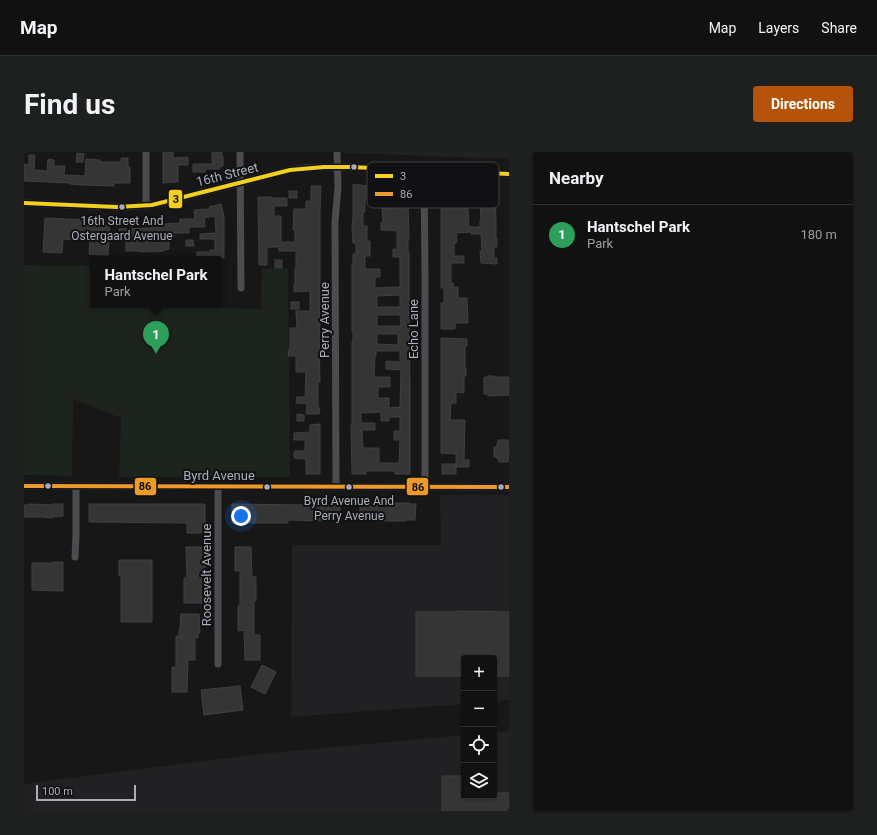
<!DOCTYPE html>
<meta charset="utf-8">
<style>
:root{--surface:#111;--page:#1e1f1f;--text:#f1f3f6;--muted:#9c9d9f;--line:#303131;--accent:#b45309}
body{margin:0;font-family:Roboto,sans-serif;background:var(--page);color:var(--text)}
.controls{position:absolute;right:12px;bottom:12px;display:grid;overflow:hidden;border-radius:4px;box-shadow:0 1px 3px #0004}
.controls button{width:36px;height:36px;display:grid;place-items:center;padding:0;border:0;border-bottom:1px solid var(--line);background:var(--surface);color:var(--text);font:20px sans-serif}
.scale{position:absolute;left:12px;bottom:10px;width:100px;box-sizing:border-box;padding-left:4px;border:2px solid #a8adb8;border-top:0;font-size:11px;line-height:14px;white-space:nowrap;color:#a8adb8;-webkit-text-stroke:3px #111113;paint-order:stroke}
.you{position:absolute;left:217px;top:364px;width:14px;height:14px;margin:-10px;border:3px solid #fff;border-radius:50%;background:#1a73e8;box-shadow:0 0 0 6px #1a73e833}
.badge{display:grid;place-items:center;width:26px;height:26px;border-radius:50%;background:var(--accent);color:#fff;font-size:13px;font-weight:700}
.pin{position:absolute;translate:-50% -33px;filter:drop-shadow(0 1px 2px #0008)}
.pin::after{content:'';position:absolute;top:21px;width:14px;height:12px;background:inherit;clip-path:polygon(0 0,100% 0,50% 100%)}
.popup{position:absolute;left:66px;top:104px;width:132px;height:52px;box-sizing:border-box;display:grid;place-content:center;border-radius:4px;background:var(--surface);filter:drop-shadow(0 1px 3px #0005);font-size:13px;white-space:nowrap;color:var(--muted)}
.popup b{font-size:15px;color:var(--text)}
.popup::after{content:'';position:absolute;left:50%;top:100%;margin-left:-8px;border:8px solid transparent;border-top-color:var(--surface)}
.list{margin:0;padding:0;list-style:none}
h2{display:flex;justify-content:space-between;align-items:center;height:52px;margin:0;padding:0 16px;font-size:17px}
h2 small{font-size:13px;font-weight:400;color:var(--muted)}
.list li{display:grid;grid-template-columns:26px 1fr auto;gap:12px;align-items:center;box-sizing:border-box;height:60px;padding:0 16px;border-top:1px solid var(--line)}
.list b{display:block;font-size:15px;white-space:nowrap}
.list p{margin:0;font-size:13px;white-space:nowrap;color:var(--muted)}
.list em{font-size:13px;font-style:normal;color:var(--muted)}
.icon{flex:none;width:22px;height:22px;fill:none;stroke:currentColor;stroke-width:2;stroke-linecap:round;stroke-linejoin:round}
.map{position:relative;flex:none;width:485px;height:659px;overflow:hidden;border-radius:4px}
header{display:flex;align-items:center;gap:24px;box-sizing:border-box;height:56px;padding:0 20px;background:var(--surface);border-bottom:1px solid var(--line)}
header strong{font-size:19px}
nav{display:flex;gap:22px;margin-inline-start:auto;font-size:14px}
.intro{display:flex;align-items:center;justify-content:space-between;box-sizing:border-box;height:96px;padding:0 24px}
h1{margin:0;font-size:28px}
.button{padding:10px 18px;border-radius:4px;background:var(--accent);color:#fff;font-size:14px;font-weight:700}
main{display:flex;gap:24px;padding:0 24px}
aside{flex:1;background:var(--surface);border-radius:4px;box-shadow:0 1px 3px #0004}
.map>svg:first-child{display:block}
</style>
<header>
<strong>Map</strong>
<nav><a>Map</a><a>Layers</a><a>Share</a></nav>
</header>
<div class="intro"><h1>Find us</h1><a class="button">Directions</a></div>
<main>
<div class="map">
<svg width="485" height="659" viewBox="0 0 485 659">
<rect width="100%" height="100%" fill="#171717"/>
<g fill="#212123">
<path d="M322,0H485V7L322,1Z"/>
<path d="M416,343H485V548L470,550V506H440V552L267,565L268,393H417Z"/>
<path d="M485,579V659H0V632L235,602L440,583V644H470V580Z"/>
</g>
<path fill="#1d241e" d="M0,113L69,114V153H195V116H197L198,156L237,157L238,117H264L266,325H95L97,266L49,247L48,324L0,323Z"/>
<g fill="#353536" stroke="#3f4043" fill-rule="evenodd">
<path d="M139,0H149V6L164,5V13H154V30L139,31Z"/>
<path d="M188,0H198V4H199V14L195,15V17H181V20H169V12H188Z"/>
<path d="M53,1L60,2L59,10H52Z"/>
<path d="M5,3H11L10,18L23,19L24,7L30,8V14H41L40,23L61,24L62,7L76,8V10H97V6H104V15H106V31H90V34L58,33L46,32V31L0,29V12L5,13Z"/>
<path d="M329,32L342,34V35H354V39H363V47H356V46H341V60H339V74H343V89H346V104H341V117H356V125H351V136L376,135V105H369V97H373V79L357,78V71H359L358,56H374V43H371V34H383V49H384L385,88H384V100H385V146L386,147L385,160L386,233V322H371V319H342V322H328L327,273H328V190H329V179H328V111H329V102H332V91H329L328,76L329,64ZM376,143V155H353V144ZM353,163H376L377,174H353ZM353,182H374V193L353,192ZM352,199H376V210L362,209V217L377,218L376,255L365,256V246H354V235H366V225H350L351,204H352ZM357,260V269H365V265H376V279H370V288H376L375,311H355V296H339L338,278H351V271H337V261Z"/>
<path d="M287,34H297L296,59V183H295L296,230H294V256H296L295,262H282L283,252L272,251L273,245H281L282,220H272V204H264L265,197H266V176H273L272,159H286V139L270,140V132H271V116H272V99H255V95H243V113H235L234,45H248V46H263V54H250V64H257V90H271V78H269L270,57H282V49H287Z"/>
<path d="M417,35H429V39H439V56H444L445,75H456V68H457L456,45H460V38L471,37L472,67V87H473V95H470V106H473V112L457,111L456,99H458L457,82H447V80L432,81L433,89L432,91H430V104H440V111H427V131H429V135H434V146H443L444,171H431V177H417V151H420V136H417Z"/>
<rect x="265" y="39" width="8" height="7"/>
<path d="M197,52L200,64V106L173,107V100H186V98H191V87H176V82L192,81L191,64L180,66L181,75H165V81H150V86H145V97L140,98V99L117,100V99H102V87L95,86V77L125,76L141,75V72L156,71V67H171L170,58L186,57L185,55Z"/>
<path d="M21,66L86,69L84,103L65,102L66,89L39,87L38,101L19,100Z"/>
<path d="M162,88H169L170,94H162Z"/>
<rect x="251" y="108" width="7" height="8"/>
<rect x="267" y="150" width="8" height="7"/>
<path d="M417,186L443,187V194H441V217H442V224H440V241L432,240V251H427L426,268H441L440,308H445V315H432V302L417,301Z"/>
<path d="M464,224H470V225H485V243L464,244V242H460V225H464Z"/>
<path d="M273,262L280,263V269H273Z"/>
<path d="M296,272V322H282V307L270,306V300L271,299H281V288H270V281L286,280V273Z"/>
<path d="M474,288H484V291H485V307H484V310H475V307H473V305H470V295H473V291H474Z"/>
<rect x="418" y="312" width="14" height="10"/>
<path d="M282,351L316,353V368H303V369L264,368V371H208V352L282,353Z"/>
<path d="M345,351H386V352H392L391,368H382V369H346V368H336V352H345Z"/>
<path d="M5,352L28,353V352H39V364L28,365V366L17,365H0V353H5Z"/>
<path d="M65,352H181V381H163V371L65,370Z"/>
<path d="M162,395H181V420H178V451H160V426H163Z"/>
<path d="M211,395H227L228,425H232V449H230V483H236V508H221L220,478L214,479V454H216V419H211Z"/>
<path d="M95,408H128V470H97V424H95Z"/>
<path d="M29,410H39V439L8,438V411H29Z"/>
<path d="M433,459L485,460V524H470V506H440V524H392V460H433Z"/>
<path d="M157,462H175L176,481H174V486H171V508H164L163,540H148V515H152V484H155V477H156Z"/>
<path d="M238,513L252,520L241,542L227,535Z"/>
<path d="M216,534L219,558L180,563L177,538Z"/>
<path d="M418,624H440V644H470V641H485V659H418Z"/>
</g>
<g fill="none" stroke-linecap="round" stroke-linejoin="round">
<g stroke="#4b4c50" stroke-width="7">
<path d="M122,0V54"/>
<path d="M216,0L217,136"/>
<path d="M400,18L401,124V336"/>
<path d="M0,51L93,55C107,55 119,54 133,52L266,18L282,16L300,15H326L485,22"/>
<path d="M0,334L485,335"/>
<path d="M194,335V512"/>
<path d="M312,335L311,70L314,35L313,0"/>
<path d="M51,405L52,384V335"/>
</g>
<g stroke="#111113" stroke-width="7">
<path id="bus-1" d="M0,51L93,55L128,53L266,18L300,15H326L485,22"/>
</g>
<g stroke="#111113" stroke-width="7">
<path id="bus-2" d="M0,334L485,335"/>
</g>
<use href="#bus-1" stroke="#f2d020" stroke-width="4"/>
<use href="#bus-2" stroke="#ee9a2a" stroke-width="4"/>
</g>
<g fill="#a8adb8" stroke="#111113" stroke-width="1.5">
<circle cx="330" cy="15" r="3.5"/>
<circle cx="98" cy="55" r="3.5"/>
<circle cx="24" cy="334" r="3.5"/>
<circle cx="243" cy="335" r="3.5"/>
<circle cx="325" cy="335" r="3.5"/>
<circle cx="477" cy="335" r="3.5"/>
</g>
<g text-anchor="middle" stroke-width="4" stroke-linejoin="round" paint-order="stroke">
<g font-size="12" fill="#a8adb8" stroke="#111113">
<text x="98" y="73">16th Street And<tspan x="98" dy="15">Ostergaard Avenue</tspan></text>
<text x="325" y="353">Byrd Avenue And<tspan x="325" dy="15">Perry Avenue</tspan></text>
</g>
<g font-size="13" fill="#a8adb8" stroke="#111113">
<text transform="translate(203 22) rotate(-14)" y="5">16th Street</text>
<text transform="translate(300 168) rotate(-90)" y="5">Perry Avenue</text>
<text transform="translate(389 177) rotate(-90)" y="5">Echo Lane</text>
<text x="195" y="328">Byrd Avenue</text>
<text transform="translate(182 423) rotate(-90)" y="5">Roosevelt Avenue</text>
</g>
</g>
<rect x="343" y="10" width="132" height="46" rx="6" fill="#111113" stroke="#3e4045" stroke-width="1"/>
<rect x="351" y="22" width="18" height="4" fill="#f2d020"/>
<rect x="351" y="40" width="18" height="4" fill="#ee9a2a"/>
<g font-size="11" fill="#a8adb8">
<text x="376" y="28">3</text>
<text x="376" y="46">86</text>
</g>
<g stroke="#111113" stroke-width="1.5">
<rect x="144" y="37" width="15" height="20" rx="4" fill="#f2d020"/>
<rect x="110" y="325" width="23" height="19" rx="4" fill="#ee9a2a"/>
<rect x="382" y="325" width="23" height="19" rx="4" fill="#ee9a2a"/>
</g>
<g font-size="11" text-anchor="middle" font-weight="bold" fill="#111">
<text x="152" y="51">3</text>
<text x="121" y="338">86</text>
<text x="394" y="339">86</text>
</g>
</svg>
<div class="controls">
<button>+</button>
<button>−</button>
<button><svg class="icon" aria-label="locate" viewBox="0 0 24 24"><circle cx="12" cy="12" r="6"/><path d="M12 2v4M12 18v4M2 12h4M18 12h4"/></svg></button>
<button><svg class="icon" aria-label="layers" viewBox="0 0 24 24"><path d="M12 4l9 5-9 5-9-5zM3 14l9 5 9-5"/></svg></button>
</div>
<div class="scale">100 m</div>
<div class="you"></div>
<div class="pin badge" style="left:132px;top:202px;background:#2e9e5b">1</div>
<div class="popup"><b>Hantschel Park</b>Park</div>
</div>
<aside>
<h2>Nearby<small></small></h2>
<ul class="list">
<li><span class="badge" style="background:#2e9e5b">1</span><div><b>Hantschel Park</b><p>Park</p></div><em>180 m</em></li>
</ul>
</aside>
</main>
